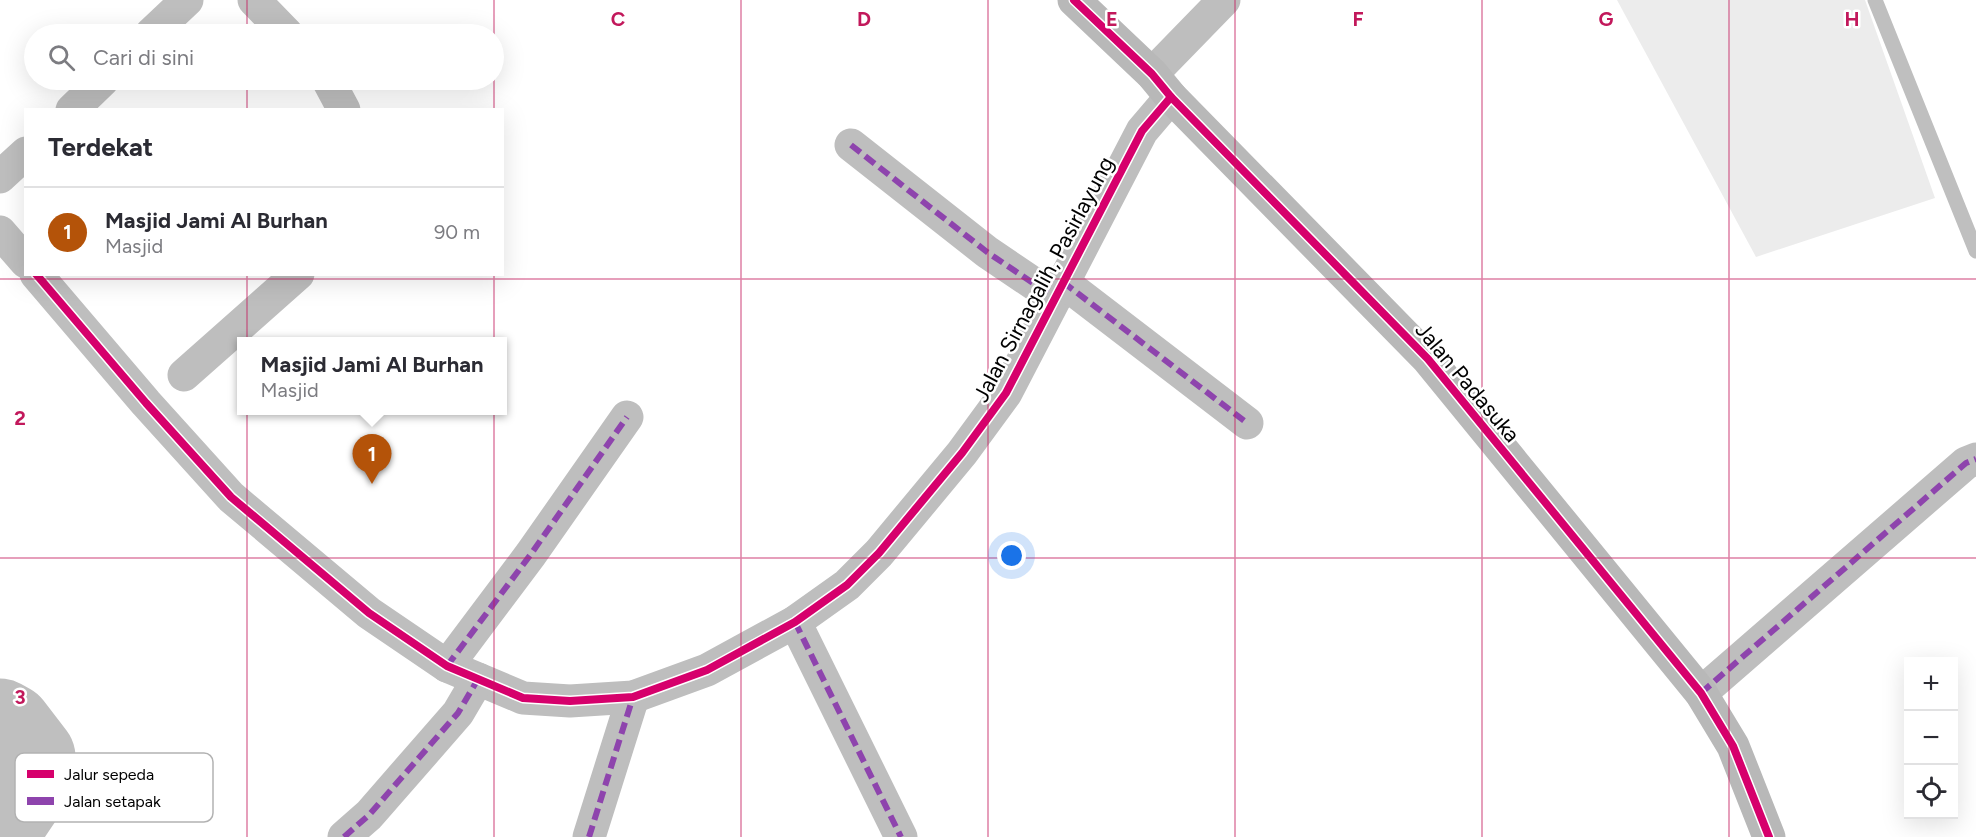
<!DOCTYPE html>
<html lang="id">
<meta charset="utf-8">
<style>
:root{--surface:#fff;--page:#f7f7f7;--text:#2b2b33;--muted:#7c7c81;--line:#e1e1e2;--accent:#b45309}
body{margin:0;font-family:Figtree,sans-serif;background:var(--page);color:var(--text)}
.controls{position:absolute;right:18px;bottom:18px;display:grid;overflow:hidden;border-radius:0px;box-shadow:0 6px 24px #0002}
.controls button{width:54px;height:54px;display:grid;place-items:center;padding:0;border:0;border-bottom:2px solid var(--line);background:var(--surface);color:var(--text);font:30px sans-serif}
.you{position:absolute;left:1012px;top:556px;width:21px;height:21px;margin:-15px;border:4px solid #fff;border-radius:50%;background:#1a73e8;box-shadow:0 0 0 9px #1a73e833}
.badge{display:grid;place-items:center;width:39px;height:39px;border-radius:50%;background:var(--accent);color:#fff;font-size:20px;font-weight:700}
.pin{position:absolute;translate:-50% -50px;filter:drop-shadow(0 2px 3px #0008)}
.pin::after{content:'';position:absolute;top:32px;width:21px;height:18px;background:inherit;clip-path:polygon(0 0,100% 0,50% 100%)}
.popup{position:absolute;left:237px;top:337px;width:270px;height:78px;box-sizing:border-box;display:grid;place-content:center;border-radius:0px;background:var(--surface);filter:drop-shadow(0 2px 4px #0005);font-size:20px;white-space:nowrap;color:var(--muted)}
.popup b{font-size:22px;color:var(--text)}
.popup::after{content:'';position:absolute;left:50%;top:100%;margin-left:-12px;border:12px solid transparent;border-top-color:var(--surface)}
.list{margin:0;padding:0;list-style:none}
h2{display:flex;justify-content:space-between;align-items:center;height:78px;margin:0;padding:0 24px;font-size:26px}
h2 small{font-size:20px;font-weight:400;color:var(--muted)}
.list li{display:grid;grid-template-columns:39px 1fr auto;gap:18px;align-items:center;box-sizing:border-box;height:90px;padding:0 24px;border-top:2px solid var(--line)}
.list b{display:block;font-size:22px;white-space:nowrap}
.list p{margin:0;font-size:20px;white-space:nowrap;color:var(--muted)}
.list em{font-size:20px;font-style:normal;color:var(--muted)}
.icon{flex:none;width:33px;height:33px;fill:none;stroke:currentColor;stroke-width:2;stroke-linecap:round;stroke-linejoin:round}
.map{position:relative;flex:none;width:1976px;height:837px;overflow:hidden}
.search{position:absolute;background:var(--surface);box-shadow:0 6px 24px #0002;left:24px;top:24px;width:480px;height:66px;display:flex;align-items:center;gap:15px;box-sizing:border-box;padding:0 21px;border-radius:33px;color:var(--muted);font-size:22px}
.panel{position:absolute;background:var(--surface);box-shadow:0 6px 24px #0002;left:24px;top:108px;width:480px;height:168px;border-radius:0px}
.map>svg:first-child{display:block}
</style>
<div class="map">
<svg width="1976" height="837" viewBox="0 0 1976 837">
<rect width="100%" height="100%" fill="#fff"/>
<path fill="#ececec" d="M1617,0H1865L1935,198L1756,257Z"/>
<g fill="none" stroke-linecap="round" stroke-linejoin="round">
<path stroke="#bfbfbf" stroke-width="15" d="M1875,0L1976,251"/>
<path stroke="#bfbfbf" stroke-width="87" d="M0,722L9,727L32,757L20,796L0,826"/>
<g stroke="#bebebe" stroke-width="33">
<path d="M254,0L287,34"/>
<path d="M151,34L187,0"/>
<path d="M1152,74L1224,0"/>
<path d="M328,80L344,110"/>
<path d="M72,110L103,80"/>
<path d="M851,145L987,252L1055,298"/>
<path d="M0,177L26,153"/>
<path d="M0,232L26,262"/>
<path d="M36,274L146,403L231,497L369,613L447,666L523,698L570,701L633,697L707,670L795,622L847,585L879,553L962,453L1006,393L1142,131L1171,97"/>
<path d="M1063,282L1247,423"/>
<path d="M184,375L298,274"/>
<path d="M795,622L901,837"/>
<path d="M447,666L531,554L627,417"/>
<path d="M1701,693L1966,463L1976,459"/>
<path d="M344,837L369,815L458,713L478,679"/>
<path d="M589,837L633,697"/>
</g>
<path stroke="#b8b8b8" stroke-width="33" d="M1074,0L1152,74L1171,97L1428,359L1701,693L1733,746L1769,837"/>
<g stroke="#8e44ad" stroke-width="6" stroke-dasharray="12 6" stroke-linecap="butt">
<path d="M851,145L987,252L1055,298"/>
<path d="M1063,282L1247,423"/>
<path d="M795,622L901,837"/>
<path d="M447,666L531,554L627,417"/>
<path d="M1701,693L1966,463L1976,459"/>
<path d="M344,837L369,815L458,713L478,679"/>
<path d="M589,837L633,697"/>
</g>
<g stroke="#fff" stroke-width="11">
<g id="cycleway">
<path d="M1074,0L1152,74L1171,97L1428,359L1701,693L1733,746L1769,837"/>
<path d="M36,274L146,403L231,497L369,613L447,666L523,698L570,701L633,697L707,670L795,622L847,585L879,553L962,453L1006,393L1142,131L1171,97"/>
</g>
</g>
<use href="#cycleway" stroke="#d6006c" stroke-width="8"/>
</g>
<path fill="none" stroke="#c2185b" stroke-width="1.5" stroke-opacity="0.55" d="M247,0V34M494,0V110M741,0V837M988,0V837M1235,0V837M1482,0V837M1729,0V837M247,80V110M247,274V837M494,274V837M0,279H1976M0,558H1976"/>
<g text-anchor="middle" stroke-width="5" stroke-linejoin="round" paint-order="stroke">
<g font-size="22" fill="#000" stroke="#fff">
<text transform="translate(1043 279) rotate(-62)" y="8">Jalan Sirnagalih, Pasirlayung</text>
<text transform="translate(1468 382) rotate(50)" y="8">Jalan Padasuka</text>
</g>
</g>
<rect x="15" y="753" width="198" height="69" rx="9" fill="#fff" stroke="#b2b2b2" stroke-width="1.5"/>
<rect x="27" y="770" width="27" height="8" fill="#d6006c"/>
<rect x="27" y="797" width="27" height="8" fill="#8e44ad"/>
<g font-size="16" fill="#000">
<text x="64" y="780">Jalur sepeda</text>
<text x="64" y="807">Jalan setapak</text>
</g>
<g font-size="20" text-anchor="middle" font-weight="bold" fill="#c2185b" stroke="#fff" stroke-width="5" stroke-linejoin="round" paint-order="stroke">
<text x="618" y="26">C</text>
<text x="864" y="26">D</text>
<text x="1112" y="26">E</text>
<text x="1358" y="26">F</text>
<text x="1606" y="26">G</text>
<text x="1852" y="26">H</text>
<text x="20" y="425">2</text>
<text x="20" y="704">3</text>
</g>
</svg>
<div class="controls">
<button>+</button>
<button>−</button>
<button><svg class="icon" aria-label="locate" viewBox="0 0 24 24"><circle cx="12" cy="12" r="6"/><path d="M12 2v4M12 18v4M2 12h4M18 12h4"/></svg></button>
</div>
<div class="you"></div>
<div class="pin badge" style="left:372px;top:484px">1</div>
<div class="popup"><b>Masjid Jami Al Burhan</b>Masjid</div>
<div class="search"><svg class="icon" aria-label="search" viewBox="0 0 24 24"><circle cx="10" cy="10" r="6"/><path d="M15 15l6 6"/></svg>Cari di sini</div>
<section class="panel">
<h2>Terdekat<small></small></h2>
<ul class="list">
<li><span class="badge">1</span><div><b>Masjid Jami Al Burhan</b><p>Masjid</p></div><em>90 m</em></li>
</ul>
</section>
</div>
